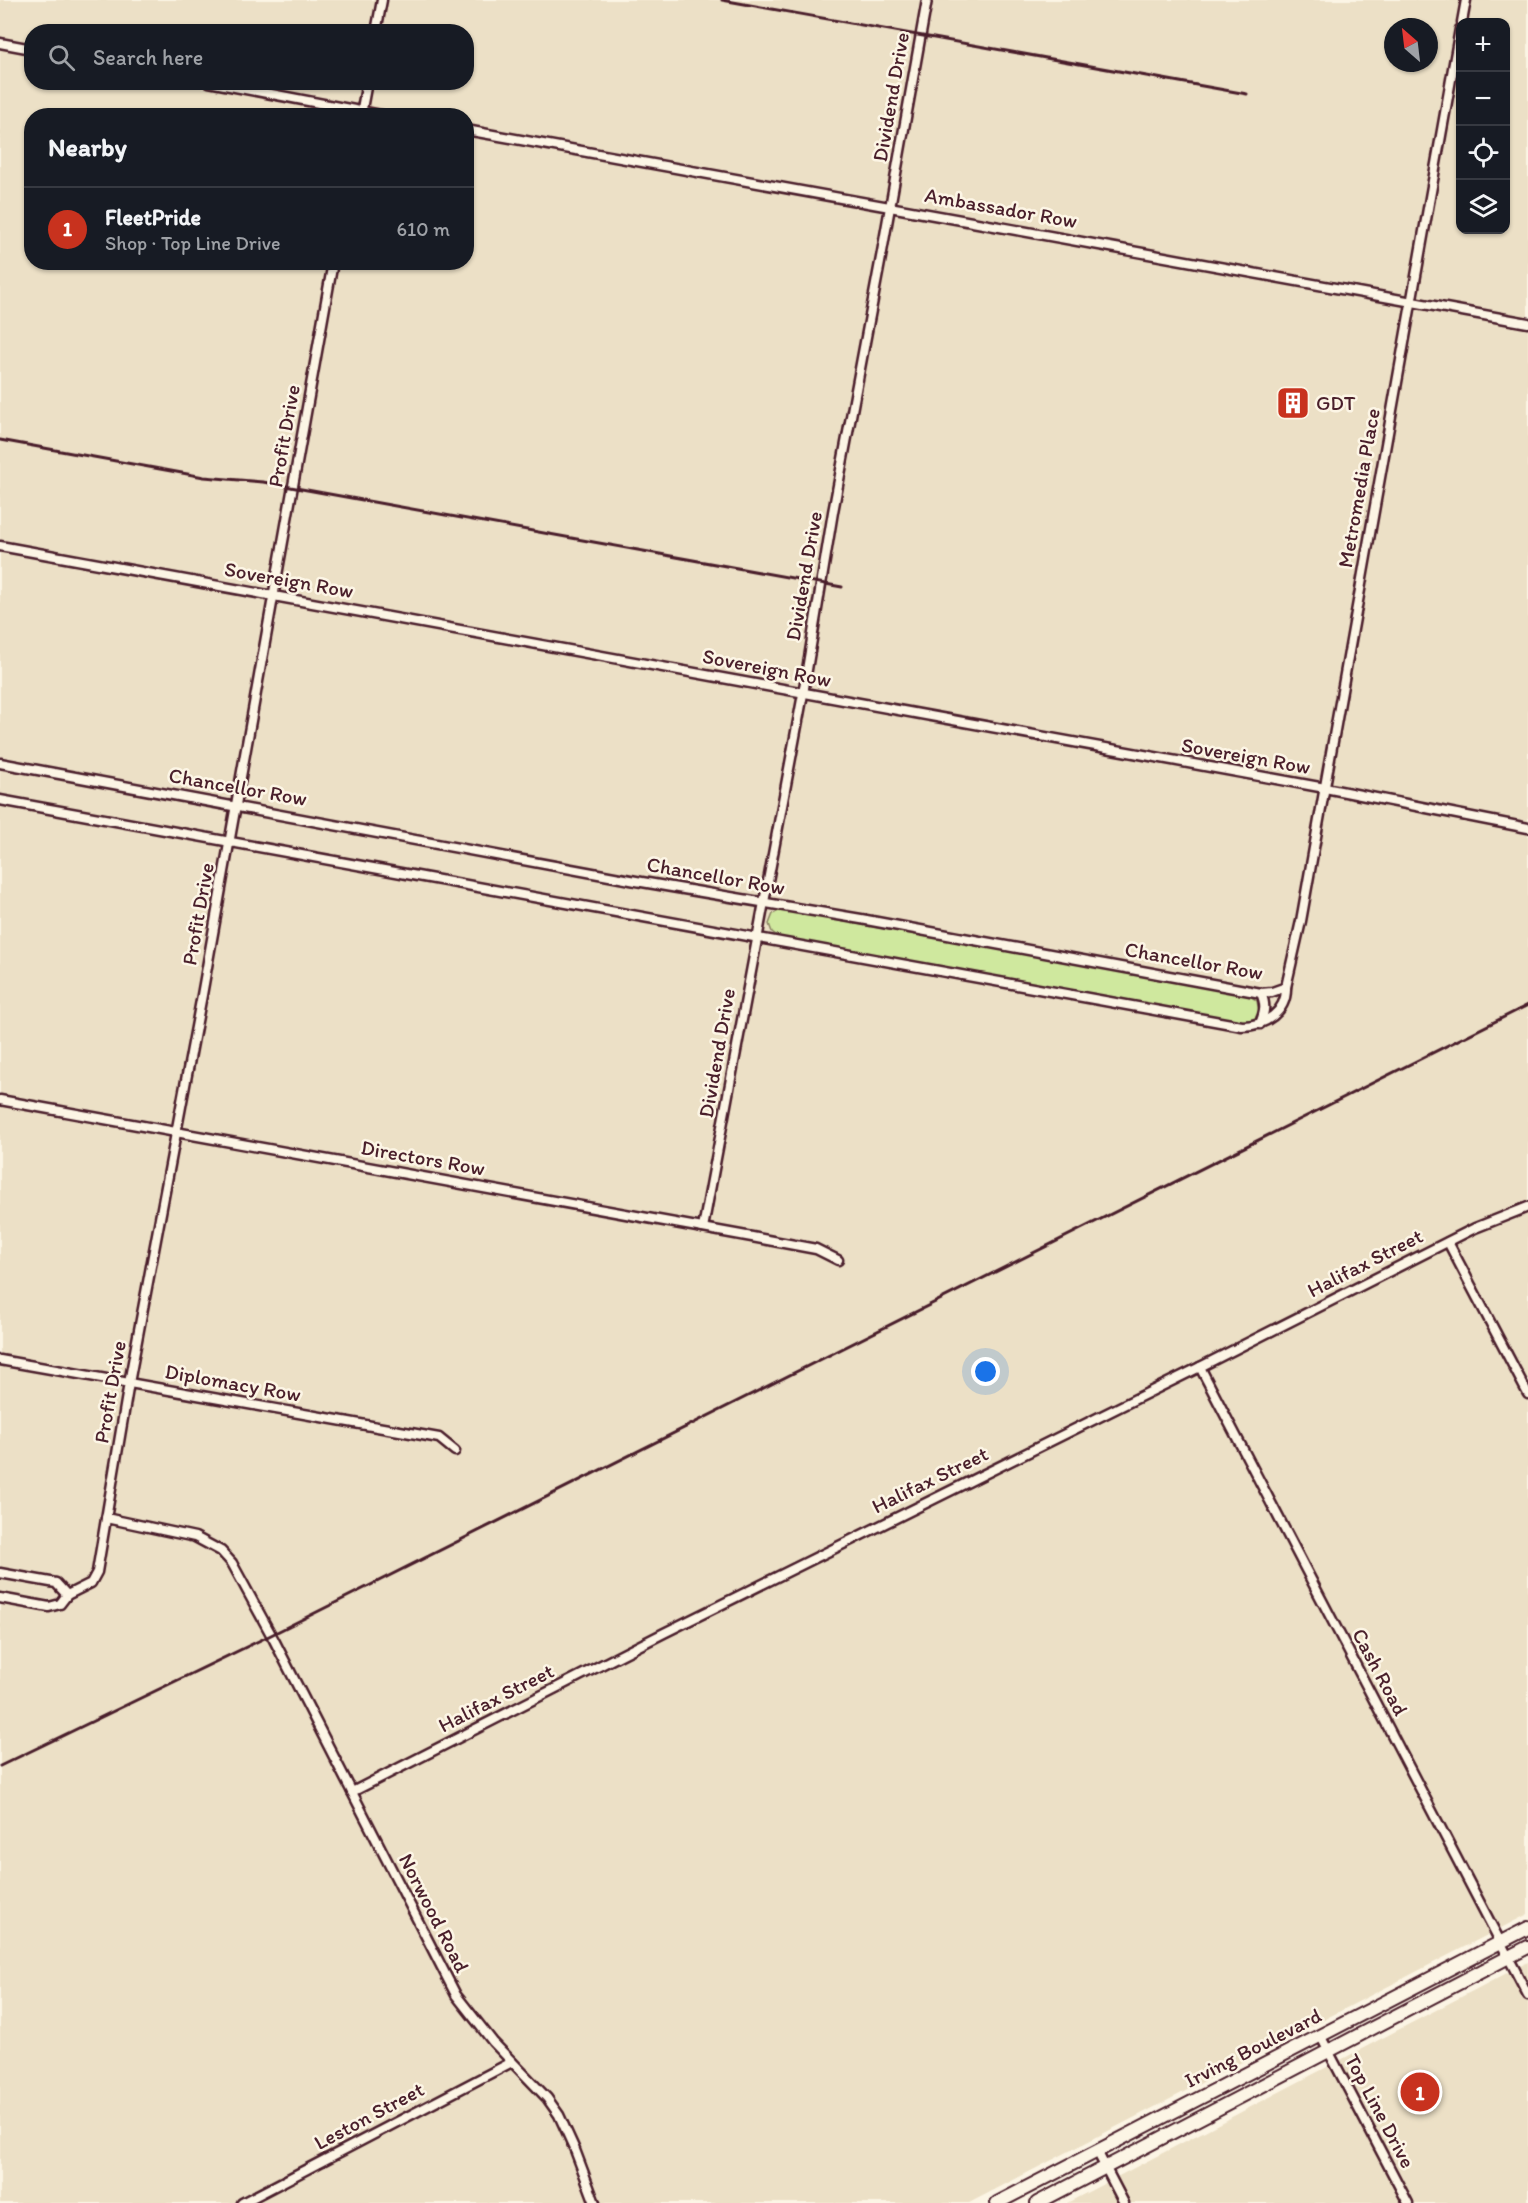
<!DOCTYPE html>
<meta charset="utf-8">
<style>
:root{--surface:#171b24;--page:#242831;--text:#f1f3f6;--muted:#9ea1a6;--line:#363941;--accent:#c8321e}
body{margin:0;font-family:Itim,sans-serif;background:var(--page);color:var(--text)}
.controls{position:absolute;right:18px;top:18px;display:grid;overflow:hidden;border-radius:12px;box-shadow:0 2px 4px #0004}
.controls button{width:54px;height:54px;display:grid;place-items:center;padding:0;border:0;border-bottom:2px solid var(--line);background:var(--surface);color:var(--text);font:30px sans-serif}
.compass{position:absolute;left:1384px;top:18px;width:54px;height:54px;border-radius:50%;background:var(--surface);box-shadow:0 2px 4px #0004;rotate:332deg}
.you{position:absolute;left:986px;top:1372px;width:21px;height:21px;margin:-15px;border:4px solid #fff;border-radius:50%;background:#1a73e8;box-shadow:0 0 0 9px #1a73e833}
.badge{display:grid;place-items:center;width:39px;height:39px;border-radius:50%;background:var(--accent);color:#fff;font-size:20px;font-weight:700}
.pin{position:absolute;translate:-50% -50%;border:3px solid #fff;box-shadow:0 2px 6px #0006}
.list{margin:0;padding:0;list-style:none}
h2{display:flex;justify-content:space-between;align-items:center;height:78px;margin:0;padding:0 24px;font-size:26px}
h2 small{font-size:20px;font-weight:400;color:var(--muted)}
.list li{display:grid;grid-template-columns:39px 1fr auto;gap:18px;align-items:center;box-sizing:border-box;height:84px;padding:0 24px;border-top:2px solid var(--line)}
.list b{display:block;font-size:22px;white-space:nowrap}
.list p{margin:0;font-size:20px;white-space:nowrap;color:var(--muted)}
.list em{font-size:20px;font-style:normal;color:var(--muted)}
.icon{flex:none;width:33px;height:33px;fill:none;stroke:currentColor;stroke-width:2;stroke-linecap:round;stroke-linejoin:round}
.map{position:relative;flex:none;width:1528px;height:2203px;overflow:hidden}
.search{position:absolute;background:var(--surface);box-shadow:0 2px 4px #0004;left:24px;top:24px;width:450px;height:66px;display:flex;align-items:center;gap:15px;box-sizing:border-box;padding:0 21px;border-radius:24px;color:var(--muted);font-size:22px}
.panel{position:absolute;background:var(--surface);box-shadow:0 2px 4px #0004;left:24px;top:108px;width:450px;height:162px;border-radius:24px}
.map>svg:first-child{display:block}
</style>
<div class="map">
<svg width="1528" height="2203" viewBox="0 0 1528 2203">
<rect width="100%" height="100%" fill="#fcf5e5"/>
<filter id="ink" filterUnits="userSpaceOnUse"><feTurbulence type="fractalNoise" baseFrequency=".0167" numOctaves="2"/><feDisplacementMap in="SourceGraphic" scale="12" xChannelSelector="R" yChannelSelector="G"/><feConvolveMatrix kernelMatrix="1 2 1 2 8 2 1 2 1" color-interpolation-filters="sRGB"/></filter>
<g filter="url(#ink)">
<g fill="#ece0c6" fill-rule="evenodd">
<path d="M0,0H1528V1914L969,2203H0ZM1460,22H1506V230H1460ZM1393,27H1429V63H1393ZM32,32H466V82H32ZM32,116H466V262H32Z"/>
<path d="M1528,1962V2203H1067Z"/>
</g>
<path fill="#cfe89e" stroke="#8c8464" stroke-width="1.5" d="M780,910L1249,995L1257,1001L1259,1011L1255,1018L1244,1022L779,937L772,932L769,924L773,914Z"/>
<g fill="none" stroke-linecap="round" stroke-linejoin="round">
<g stroke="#4a1f2b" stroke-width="13">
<g id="minor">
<path d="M1462,22L1466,0"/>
<path d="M376,32L382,0"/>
<path d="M0,43L32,49"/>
<path d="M209,82L386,116"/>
<path d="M361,114L367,82"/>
<path d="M466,130L1528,323"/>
<path d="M0,546L1325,788L1528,828"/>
<path d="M0,763L636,881L861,919L1261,993L1272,992L1286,987"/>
<path d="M0,800L1242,1026C1265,1026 1287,1012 1286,987L1301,921L1460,29"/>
<path d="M1260,1024C1265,1011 1266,1005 1261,993"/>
<path d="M0,1100L752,1237L816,1249L838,1260"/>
<path d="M703,1228L803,694L833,512L882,252L927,0"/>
<path d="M1448,1242L1528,1394"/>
<path d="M0,1360L439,1438L455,1451"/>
<path d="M1200,1367L1528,1995"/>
<path d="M106,1518L195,1537L221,1551L232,1563L274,1640L456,1995L493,2042L547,2098L559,2115L575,2150L595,2203"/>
<path d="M0,1573L56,1583L67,1595"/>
<path d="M0,1598L49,1607L60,1604L67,1595L91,1583L97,1572L129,1383L202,995L333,262"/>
<path d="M352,1792L664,1633L1200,1367L1475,1228L1528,1207"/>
<path d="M1320,2035L1408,2203"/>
<path d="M1097,2151L1124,2203"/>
<path d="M242,2203L512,2062"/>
</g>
</g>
<g stroke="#4a1f2b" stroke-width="16">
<g id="secondary">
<path d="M997,2203L1528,1928"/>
<path d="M1037,2203L1528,1947"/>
</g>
</g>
<use href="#minor" stroke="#fcf5e5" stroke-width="8"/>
<use href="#secondary" stroke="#fcf5e5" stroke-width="12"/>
<g stroke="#4a1f2b" stroke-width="3">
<path d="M722,0L1247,94"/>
<path d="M0,440L204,477L263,482L842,587"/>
<path d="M0,1766L271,1635L1528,1005"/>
</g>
</g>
</g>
<defs>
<g id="building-square" transform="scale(1.725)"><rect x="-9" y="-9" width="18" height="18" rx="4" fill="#c8321e" stroke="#fcf5e5"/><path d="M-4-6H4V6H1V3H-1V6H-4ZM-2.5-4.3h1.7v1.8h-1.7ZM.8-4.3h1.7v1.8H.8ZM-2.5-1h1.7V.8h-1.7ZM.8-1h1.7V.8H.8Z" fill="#fff"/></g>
</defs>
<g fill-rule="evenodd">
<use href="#building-square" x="1293" y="403"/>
</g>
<g text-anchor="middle" stroke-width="5" stroke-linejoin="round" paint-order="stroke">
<g font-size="21" fill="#4a1f2b" stroke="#fcf5e5">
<text transform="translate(891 97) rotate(-80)" y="7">Dividend Drive</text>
<text transform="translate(1001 208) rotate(10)" y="7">Ambassador Row</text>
<text transform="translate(284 436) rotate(-80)" y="7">Profit Drive</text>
<text transform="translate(1359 488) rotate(-80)" y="7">Metromedia Place</text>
<text transform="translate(804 576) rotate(-80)" y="7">Dividend Drive</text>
<text transform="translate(289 580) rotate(10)" y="7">Sovereign Row</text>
<text transform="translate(767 668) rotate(11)" y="7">Sovereign Row</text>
<text transform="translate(1246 756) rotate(10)" y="7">Sovereign Row</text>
<text transform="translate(238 787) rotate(10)" y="7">Chancellor Row</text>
<text transform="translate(716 876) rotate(10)" y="7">Chancellor Row</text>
<text transform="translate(198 914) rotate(-80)" y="7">Profit Drive</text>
<text transform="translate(1194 961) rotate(10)" y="7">Chancellor Row</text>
<text transform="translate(717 1053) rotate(-80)" y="7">Dividend Drive</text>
<text transform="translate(423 1158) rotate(10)" y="7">Directors Row</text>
<text transform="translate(1365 1263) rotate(-27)" y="7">Halifax Street</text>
<text transform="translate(233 1383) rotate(10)" y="7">Diplomacy Row</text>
<text transform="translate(110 1392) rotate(-80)" y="7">Profit Drive</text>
<text transform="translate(930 1480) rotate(-26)" y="7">Halifax Street</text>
<text transform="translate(1380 1672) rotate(62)" y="7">Cash Road</text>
<text transform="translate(496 1698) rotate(-27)" y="7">Halifax Street</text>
<text transform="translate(434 1913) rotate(63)" y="7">Norwood Road</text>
<text transform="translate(1253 2048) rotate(-27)" y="7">Irving Boulevard</text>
<text transform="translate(1380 2111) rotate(62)" y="7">Top Line Drive</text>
<text transform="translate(369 2116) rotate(-28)" y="7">Leston Street</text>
</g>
<g font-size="21" fill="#4a1f2b" stroke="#fcf5e5" text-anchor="start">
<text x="1316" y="410">GDT</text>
</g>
</g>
</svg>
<div class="controls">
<button>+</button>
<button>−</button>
<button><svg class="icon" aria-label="locate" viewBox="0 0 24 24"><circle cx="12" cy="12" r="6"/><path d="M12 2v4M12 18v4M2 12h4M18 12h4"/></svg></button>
<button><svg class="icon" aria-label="layers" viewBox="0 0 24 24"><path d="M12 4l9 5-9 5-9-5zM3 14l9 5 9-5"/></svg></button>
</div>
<svg class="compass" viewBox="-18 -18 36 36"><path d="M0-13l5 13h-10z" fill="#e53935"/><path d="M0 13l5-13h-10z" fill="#9ea1a6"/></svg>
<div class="you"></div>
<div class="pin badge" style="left:1420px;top:2092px">1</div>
<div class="search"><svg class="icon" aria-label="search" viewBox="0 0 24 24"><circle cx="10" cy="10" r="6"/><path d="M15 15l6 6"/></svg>Search here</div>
<section class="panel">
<h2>Nearby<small></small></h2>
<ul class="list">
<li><span class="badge">1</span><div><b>FleetPride</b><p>Shop · Top Line Drive</p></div><em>610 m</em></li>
</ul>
</section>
</div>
